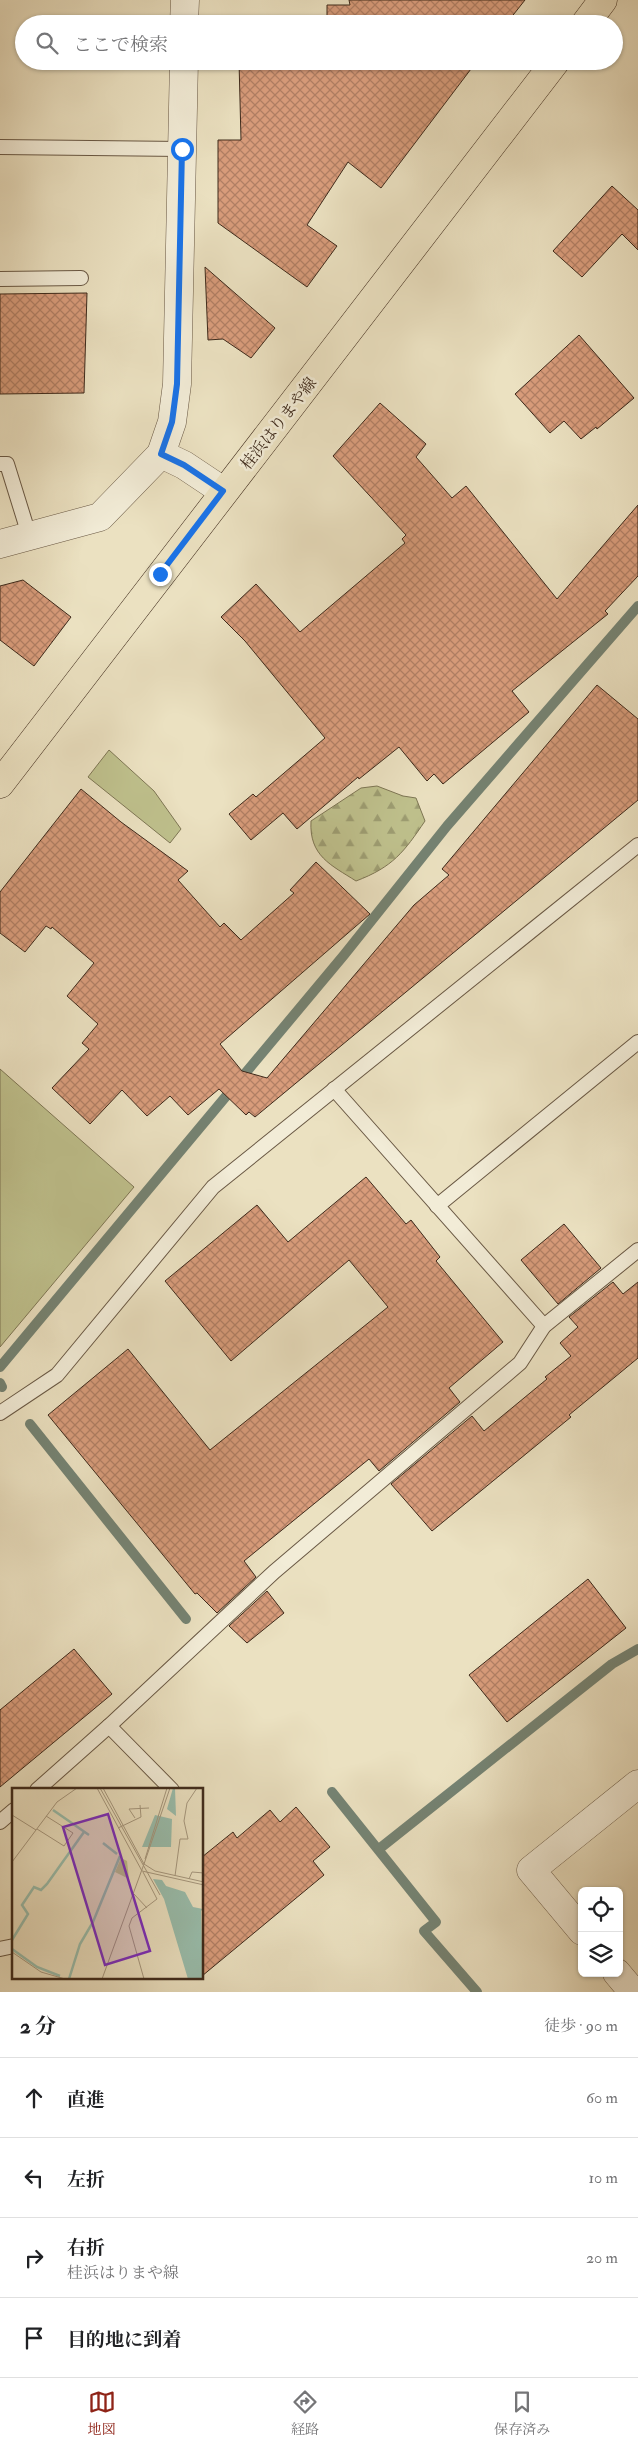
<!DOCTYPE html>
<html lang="ja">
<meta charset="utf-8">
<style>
:root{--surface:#fff;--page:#f2f2f2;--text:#202124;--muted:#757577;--line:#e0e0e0;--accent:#8f2418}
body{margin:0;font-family:"IM FELL Double Pica","Noto Serif JP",serif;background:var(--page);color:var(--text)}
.controls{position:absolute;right:15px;bottom:15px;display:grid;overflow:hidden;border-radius:8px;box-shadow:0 1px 4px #0004}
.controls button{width:45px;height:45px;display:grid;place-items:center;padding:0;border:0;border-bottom:1px solid var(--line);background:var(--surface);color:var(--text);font:25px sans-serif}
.stop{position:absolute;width:15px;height:15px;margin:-11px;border:4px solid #1a73e8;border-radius:50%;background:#fff}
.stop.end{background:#1a73e8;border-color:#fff;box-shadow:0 1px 5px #0008}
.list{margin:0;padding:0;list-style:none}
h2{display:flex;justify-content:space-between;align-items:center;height:65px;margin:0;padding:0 20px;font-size:21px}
h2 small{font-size:16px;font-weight:400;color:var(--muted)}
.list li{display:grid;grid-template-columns:32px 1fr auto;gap:15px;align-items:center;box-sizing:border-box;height:80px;padding:0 20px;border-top:1px solid var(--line)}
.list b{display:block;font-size:19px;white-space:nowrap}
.list p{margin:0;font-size:16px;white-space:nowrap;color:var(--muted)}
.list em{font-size:16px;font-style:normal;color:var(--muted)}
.icon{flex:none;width:28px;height:28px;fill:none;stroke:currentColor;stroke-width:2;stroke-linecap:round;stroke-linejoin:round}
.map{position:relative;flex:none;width:638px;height:1992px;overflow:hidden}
.search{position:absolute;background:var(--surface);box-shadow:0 1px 4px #0004;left:15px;right:15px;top:15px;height:55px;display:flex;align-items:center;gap:12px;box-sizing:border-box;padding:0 18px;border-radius:28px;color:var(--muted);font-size:19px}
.sheet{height:385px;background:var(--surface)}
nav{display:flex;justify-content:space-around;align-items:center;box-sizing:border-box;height:70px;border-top:1px solid var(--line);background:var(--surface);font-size:14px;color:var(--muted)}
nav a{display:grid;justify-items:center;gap:2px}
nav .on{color:var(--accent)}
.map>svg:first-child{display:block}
</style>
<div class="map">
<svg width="638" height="1992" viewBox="0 0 638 1992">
<defs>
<pattern id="forest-firs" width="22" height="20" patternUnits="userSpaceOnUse" patternTransform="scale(1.25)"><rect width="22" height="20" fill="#bfc18d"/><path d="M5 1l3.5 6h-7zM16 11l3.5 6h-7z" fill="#9d9d72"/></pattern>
<pattern id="building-cross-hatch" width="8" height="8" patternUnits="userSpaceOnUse" patternTransform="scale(1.25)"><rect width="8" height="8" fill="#d89c7b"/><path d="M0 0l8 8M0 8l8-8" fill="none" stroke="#b17f64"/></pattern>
</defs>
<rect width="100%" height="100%" fill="#ebe1c1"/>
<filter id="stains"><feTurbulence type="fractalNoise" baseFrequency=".004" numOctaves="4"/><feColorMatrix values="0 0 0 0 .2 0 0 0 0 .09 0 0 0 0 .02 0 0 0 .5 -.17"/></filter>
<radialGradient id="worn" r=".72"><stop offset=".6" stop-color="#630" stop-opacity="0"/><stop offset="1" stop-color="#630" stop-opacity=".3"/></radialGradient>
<g fill="#bfc18d" stroke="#7e7654">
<path d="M109,750L154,791L181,829L170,843L88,777Z"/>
<path d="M0,1069L134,1187L0,1347Z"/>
</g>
<path fill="url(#forest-firs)" stroke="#7e7654" d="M377,786L403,796L416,798L425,821C404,852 393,867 356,881C331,865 309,856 311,821L361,788Z"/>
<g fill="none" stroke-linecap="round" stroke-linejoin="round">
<g stroke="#758373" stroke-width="10">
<path d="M0,1367L344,955L447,826L638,606"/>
<path d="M0,1383L2,1387"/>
<path d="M30,1424L186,1619"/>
<path d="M332,1792L436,1922L424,1931L477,1992"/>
<path d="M379,1849L612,1664L638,1649"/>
</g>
</g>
<g fill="url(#building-cross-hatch)" stroke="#3e2a1b">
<path d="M349,0H525L506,24H239V18H327V5H350Z"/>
<path d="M239,61H477L381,188L348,162L307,225L337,246L307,287L218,223V140H241Z"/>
<path d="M612,186L638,210V250L622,234L582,277L553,251Z"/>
<path d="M205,267L275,328L251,358L223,339L208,340Z"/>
<path d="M87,293L84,393L0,394V294Z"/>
<path d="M579,335L634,398L597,429L596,427L581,439L564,421L550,433L515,394Z"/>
<path d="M380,403L426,444L416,457L452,498L466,486L557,599L638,505V576L605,611L608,614L512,691L529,712L443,784L434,774L427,781L399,747L359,779L358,777L297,829L283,813L251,840L229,814L253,794L256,797L325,738L245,641L221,617L256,584L300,632L405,543L402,539L406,535L333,456Z"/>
<path d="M23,580L71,617L34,666L0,640V586Z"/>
<path d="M597,685L638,719V800L255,1117L249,1112L246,1115L219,1089L188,1115L170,1096L147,1116L122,1090L90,1124L52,1088L89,1049L82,1043L98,1024L67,996L94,963L52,927L51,929L46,926L25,952L0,933V892L81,789L121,822L188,871L178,880L220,927L224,923L241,940L294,893L290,890L316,862L370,914L220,1044L242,1071L267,1078L414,905L449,875L442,869Z"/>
<path d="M366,1177L406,1224L411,1220L440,1257L436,1261L503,1342L449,1388L460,1402L379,1471L369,1459L244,1561L256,1577L217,1613L197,1593L195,1594L48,1415L128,1349L210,1450L388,1307L349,1260L231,1361L165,1281L257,1205L288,1242Z"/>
<path d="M564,1224L601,1268L558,1304L521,1260Z"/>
<path d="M613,1282L623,1294L638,1282V1358L569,1415L571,1417L432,1531L391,1484L472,1416L484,1431L547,1379L545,1377L571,1356L560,1343L578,1327L569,1317Z"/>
<path d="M588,1579L626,1628L507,1722L469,1675Z"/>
<path d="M267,1591L284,1613L247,1643L229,1626Z"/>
<path d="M74,1649L112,1694L0,1787V1710Z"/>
<path d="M296,1807L330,1847L313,1861L324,1875L202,1976V1857L233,1832L237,1838L270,1810L280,1822Z"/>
</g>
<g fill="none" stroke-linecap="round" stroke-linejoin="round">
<g stroke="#695844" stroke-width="16">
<g id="service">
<path d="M0,147L182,149"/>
<path d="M0,279L81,278"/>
<path d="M0,464H7L29,535"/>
<path d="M334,1089L544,1326"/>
<path d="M437,1206L638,1042"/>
<path d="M0,1413L57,1375L213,1187L638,845"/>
<path d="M109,1726L172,1790"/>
<path d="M37,1790L109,1726L274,1572L520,1363L544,1326L638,1250"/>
<path d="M0,1822L14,1810"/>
<path d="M0,1949L14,1946"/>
</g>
</g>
<g stroke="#695844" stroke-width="29">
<g id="minor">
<path d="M184,24L185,0"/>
<path d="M161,454L184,465L223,491"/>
<path d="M0,544L100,517L161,454L172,422L177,384L184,61"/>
<path d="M582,1931L531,1870L638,1784"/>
<path d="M617,1973L633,1992"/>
</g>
</g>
<g stroke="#3e2a1b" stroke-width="29">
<g id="primary">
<path d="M585,24L603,0"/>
<path d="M0,784L556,61"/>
</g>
</g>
<use href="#service" stroke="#f2ecd7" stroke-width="14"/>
<use href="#minor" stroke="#f2ecd7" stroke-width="28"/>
<use href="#primary" stroke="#ebe1c1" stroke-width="28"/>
</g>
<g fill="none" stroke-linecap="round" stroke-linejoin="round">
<path stroke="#1a73e8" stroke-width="6" d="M160,574L223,491L184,465L161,454L172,422L177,384L182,149"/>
</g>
<g text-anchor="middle" stroke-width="5" stroke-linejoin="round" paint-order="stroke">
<g font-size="16" fill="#3e2a1b" stroke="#f2ecd7">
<text transform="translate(278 423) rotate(-52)" y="6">桂浜はりまや線</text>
</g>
</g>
<g transform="translate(12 1788)">
<rect width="191" height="191" fill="#ebe1c1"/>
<path d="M109,70L115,73L117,91L103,84Z" fill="#bfc18d"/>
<path d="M161,0H163L164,28L155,21ZM143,27L160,31L159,59H130ZM141,91L150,92L154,98L173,104L181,119L191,121L189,123L191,191H176L152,111Z" fill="#99bead"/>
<path fill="none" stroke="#99bead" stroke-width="2.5" d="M41,22L77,47M91,55L105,66M0,152L16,126L10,117L22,99L29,102L35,96L72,44M0,161L25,179L48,188M57,191L68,156L81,134L108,68"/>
<path fill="none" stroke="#a6987f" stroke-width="1" d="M85,0L130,83M88,0L148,107M0,27L24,42M123,30L117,21L137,20M106,40L129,29L128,17M25,41L52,58L61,45L34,28M133,71L155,0M0,74L45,14L65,0M132,76L158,0M132,76L143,83L192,94M130,83L192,97M131,84L145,111L120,130L117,138L132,191M163,88L168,51H176L172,33L175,15L185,0M177,91L180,84L192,85M122,106L135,120M0,164L29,184L53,191M90,191L132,76L91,0"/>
<path fill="#7b2cbf" fill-opacity="0.15" stroke="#7b2cbf" stroke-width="2.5" d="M96,26L138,163L93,177L51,39Z"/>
<rect width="191" height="191" fill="none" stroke="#3e2a1b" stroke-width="2.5"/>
</g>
<rect width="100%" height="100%" filter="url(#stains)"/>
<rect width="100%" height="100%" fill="url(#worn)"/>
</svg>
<div class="controls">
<button><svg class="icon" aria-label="locate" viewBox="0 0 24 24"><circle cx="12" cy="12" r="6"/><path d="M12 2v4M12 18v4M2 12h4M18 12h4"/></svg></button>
<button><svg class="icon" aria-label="layers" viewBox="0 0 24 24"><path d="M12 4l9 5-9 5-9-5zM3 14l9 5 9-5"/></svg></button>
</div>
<div class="stop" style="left:182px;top:149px"></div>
<div class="stop end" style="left:160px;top:574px"></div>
<div class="search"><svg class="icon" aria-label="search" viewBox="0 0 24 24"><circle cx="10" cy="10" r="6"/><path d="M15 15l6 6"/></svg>ここで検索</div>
</div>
<section class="sheet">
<h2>2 分<small>徒歩 · 90 m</small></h2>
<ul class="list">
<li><svg class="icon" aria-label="ahead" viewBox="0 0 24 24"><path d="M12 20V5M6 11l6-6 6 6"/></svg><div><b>直進</b></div><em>60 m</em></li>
<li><svg class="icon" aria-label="left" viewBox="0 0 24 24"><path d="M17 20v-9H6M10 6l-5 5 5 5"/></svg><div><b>左折</b></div><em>10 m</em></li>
<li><svg class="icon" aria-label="right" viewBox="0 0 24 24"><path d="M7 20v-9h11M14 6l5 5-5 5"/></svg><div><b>右折</b><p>桂浜はりまや線</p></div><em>20 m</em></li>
<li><svg class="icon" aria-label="arrive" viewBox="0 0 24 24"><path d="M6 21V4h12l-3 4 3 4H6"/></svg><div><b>目的地に到着</b></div></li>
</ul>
</section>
<nav>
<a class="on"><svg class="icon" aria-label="map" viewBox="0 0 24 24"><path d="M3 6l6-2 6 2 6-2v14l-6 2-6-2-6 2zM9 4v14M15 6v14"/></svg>地図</a>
<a><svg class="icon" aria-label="directions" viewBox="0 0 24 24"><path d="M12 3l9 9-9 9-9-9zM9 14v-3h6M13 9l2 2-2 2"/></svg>経路</a>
<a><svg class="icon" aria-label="saved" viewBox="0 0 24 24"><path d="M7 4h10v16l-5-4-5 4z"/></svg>保存済み</a>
</nav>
